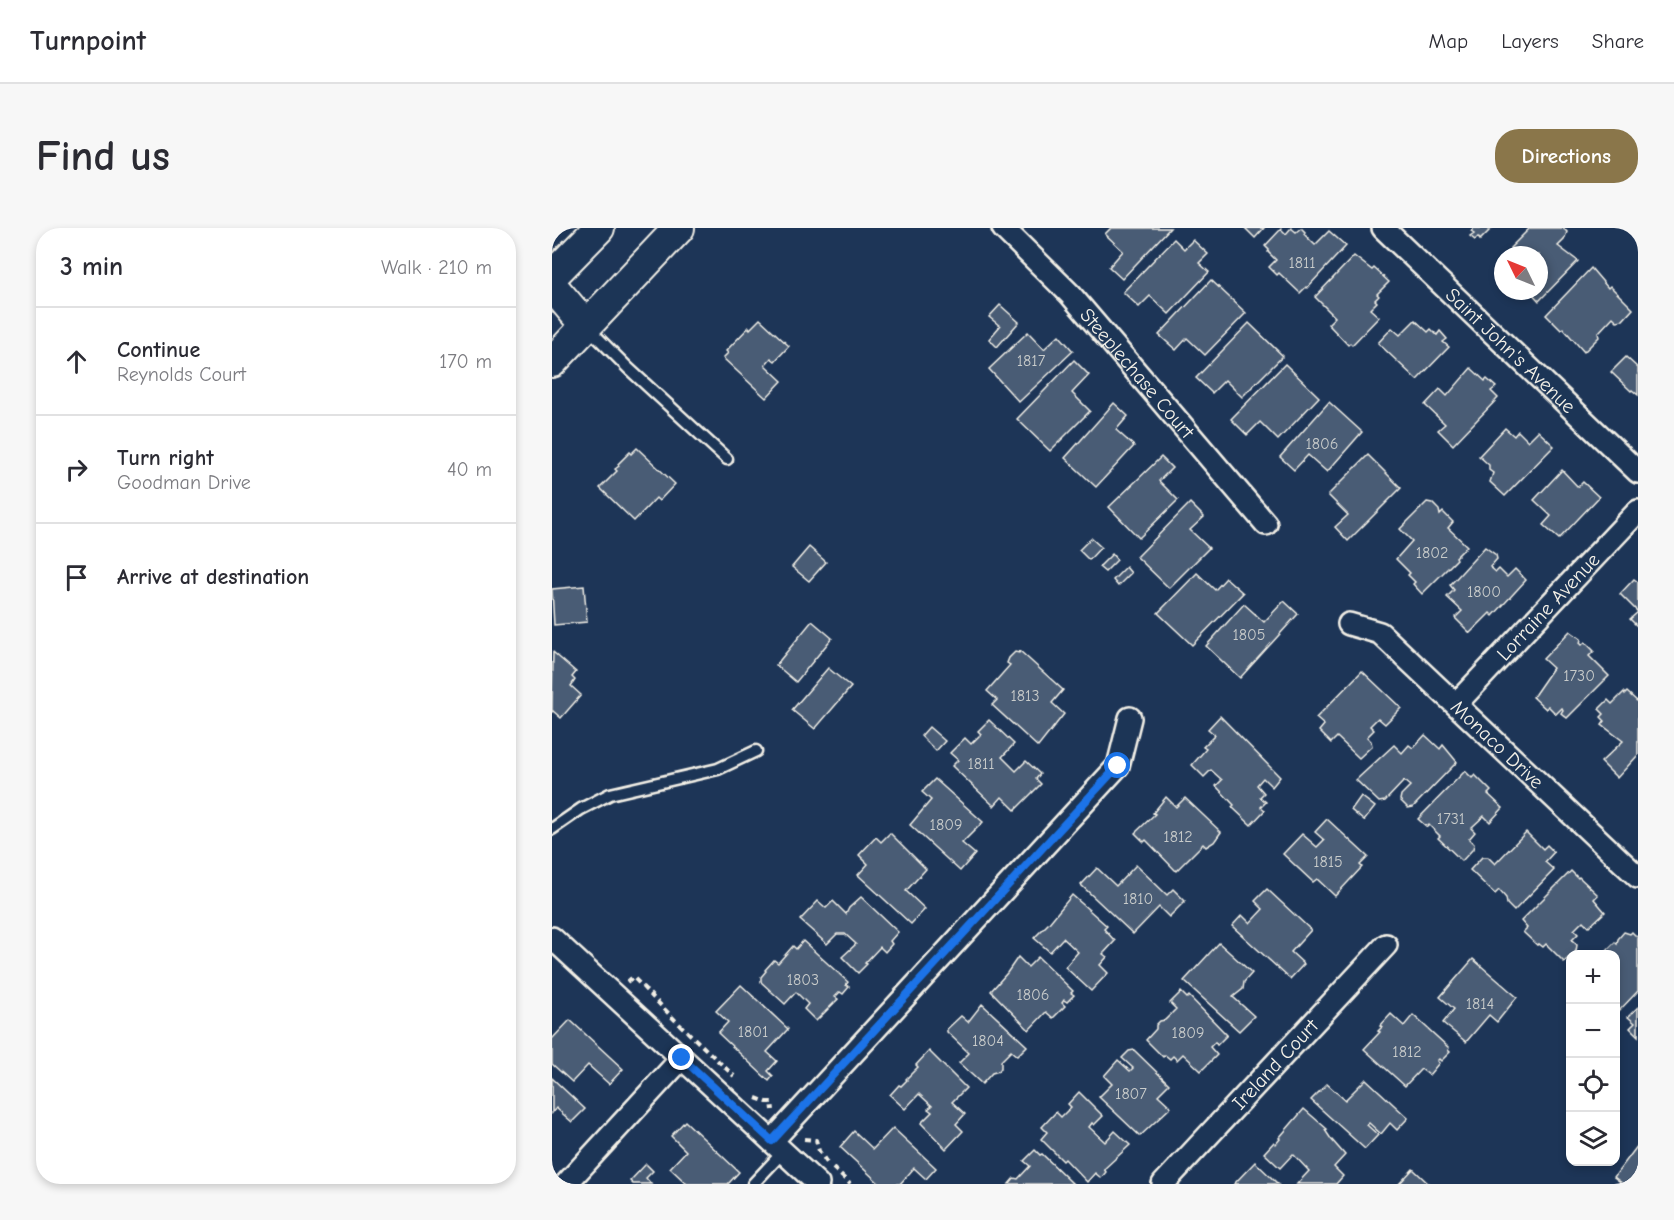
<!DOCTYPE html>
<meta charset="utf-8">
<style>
:root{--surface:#fff;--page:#f7f7f7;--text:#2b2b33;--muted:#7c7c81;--line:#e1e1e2;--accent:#8a764a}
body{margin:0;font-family:"Comic Neue",sans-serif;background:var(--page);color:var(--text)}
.controls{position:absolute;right:18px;bottom:18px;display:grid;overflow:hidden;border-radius:12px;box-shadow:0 3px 9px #0003}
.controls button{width:54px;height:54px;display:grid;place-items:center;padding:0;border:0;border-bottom:2px solid var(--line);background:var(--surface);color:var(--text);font:30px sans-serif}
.compass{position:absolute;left:942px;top:18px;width:54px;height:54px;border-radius:50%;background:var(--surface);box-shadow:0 3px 9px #0003;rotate:313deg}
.stop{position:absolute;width:18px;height:18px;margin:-14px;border:4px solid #1a73e8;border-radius:50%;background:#fff}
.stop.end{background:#1a73e8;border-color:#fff;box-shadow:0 2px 6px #0008}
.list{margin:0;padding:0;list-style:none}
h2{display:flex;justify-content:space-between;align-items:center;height:78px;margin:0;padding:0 24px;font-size:26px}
h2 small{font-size:20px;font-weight:400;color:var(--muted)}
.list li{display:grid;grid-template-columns:39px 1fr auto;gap:18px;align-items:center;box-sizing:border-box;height:108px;padding:0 24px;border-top:2px solid var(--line)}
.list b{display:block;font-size:22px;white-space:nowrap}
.list p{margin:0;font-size:20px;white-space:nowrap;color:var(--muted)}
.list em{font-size:20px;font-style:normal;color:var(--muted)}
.icon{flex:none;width:33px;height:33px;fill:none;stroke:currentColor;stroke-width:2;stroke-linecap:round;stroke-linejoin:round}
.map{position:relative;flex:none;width:1086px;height:956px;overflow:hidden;border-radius:24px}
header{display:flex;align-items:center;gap:36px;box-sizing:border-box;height:84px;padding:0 30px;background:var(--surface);border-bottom:2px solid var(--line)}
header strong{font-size:28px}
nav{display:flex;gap:33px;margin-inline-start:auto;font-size:21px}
.intro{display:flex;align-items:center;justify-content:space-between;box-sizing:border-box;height:144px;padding:0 36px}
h1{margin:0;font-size:42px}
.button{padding:15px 27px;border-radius:24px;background:var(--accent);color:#fff;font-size:21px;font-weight:700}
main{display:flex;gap:36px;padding:0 36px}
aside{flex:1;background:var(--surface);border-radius:24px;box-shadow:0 3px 9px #0003}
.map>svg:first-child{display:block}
</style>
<header>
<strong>Turnpoint</strong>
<nav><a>Map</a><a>Layers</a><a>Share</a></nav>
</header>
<div class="intro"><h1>Find us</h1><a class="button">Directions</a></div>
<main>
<aside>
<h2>3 min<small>Walk · 210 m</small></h2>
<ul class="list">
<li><svg class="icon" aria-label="ahead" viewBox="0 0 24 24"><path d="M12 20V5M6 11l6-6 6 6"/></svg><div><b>Continue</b><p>Reynolds Court</p></div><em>170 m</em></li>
<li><svg class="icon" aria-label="right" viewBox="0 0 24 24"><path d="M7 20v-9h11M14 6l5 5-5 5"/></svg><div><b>Turn right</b><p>Goodman Drive</p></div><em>40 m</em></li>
<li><svg class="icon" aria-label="arrive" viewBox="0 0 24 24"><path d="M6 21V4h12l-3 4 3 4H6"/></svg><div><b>Arrive at destination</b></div></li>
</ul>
</aside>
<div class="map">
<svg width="1086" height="956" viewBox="0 0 1086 956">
<rect width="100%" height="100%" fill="#1d3557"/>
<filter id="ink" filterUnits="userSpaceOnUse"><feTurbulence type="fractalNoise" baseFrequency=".0167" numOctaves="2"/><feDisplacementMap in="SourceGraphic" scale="12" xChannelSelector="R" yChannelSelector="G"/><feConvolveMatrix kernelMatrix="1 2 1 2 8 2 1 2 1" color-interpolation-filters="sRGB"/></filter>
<g filter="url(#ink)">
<g fill="#485b74" stroke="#f4f1e8" stroke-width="1.5">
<path d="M559,0H618L570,51L557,39L571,23L553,6Z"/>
<path d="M693,0H712L703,10Z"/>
<path d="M739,0L744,4L749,0L753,4L752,6L763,17L777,3L794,18L755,60L754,59L748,65L727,45L725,47L717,39L724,32L716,24L717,22L713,18L729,1L734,6Z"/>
<path d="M922,0H940L928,12L926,9L923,12L918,8L922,5L919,3Z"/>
<path d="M978,0H1011L1015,4L1012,12L1006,18L1026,33L987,73L978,63H987V27H961L963,25L958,20Z"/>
<path d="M622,11L632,21L641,12L656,26L647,35L657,44L617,86L598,68L587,79L571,64Z"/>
<path d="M802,28L820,42L822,40L837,54L825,66L827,68L823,72L825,74L818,81L827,89L800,117L798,115L796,117L776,96L783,89L763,69Z"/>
<path d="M1039,40L1056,60L1058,58L1081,81L1071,92L1065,93L1061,89L1046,105L1047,109L1032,124L1011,100L1009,102L994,87Z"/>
<path d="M659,52L694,85L653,127L635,110L624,122L607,107Z"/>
<path d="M448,77L467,94L445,119L437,111L448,98L437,89Z"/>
<path d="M208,91L237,118L223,133L219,130L213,137L230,153L214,170L171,130L176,125L174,123L197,99L198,101Z"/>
<path d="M863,92L876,104L879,101L885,107L888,103L895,111L891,114L897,119L865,152L826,115L840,100L848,107Z"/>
<path d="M697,95L731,128L690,169L673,152L660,165L644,150Z"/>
<path d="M476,104L492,121L507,107L521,123L467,174L437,141Z"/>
<path d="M1074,129L1086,140V167L1080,162L1079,163L1059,144Z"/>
<path d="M522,132L537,147L520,165L538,183L498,223L465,191Z"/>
<path d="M733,136L767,169L726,212L708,194L695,207L679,191Z"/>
<path d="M919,140L933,153L935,151L944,159L939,163L946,170L901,217L886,202L893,196L873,177L888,161L895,168Z"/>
<path d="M777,174L810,204L775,244L756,227L742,242L728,229Z"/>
<path d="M562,175L576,188L564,202L582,218L544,259L513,230Z"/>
<path d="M953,200L962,208L966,203L976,213L986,203L1002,218L953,268L938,254L941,245L937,242V237L927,228Z"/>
<path d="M85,220L123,256L107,273L104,270L82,293L48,260L65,243L63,241L67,238L66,236L78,224L79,226Z"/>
<path d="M816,227L849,260L796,313L783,299L796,287L776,267Z"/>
<path d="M609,229L620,240L607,253L626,272L587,310L557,279Z"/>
<path d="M1010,242L1026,259L1031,254L1047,269L1007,311L991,297L999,288L982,272Z"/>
<path d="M875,274L880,275L887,282L888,287L891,284L901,294L896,300L915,318L904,329L905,331L870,366L861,356L863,354L856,347L858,345L844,331L860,313L848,301Z"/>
<path d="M638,275L652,289L638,302L657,320L617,360L585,329Z"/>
<path d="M539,310L549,319L537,332L527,322Z"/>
<path d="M257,319L274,334L257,353L240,339Z"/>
<path d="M933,319L944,327L945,331L938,339L944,344L947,341L955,349L963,341L974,352L941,388L938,385L918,405L903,390L910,383L895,369L902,362L898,357Z"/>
<path d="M560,326L565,332L553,344L547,339Z"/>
<path d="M574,339L579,345L566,358L561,352Z"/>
<path d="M645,345L663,362L674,350L691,365L640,417L606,385Z"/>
<path d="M1082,351L1086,354V399L1078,391L1086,384L1068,366Z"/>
<path d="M32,358L35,394L2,397L0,361Z"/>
<path d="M732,373L746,386L688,450L654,418L692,376L712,394Z"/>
<path d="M260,393L280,410L244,454L224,437Z"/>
<path d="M1018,403L1029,411L1028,415L1030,417L1033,414L1042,423L1037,428L1057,448L1015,490L1009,485L1011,482L1010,480L1004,486L996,478L994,481L981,469L1001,440L991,431Z"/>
<path d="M468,423L511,462L500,475L512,486L486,519L440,477L445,472L435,463L458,437L455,435L457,430L463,424L467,425Z"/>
<path d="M1,424L24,444L20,449L23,452L19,458L29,467L9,490L1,483L0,484Z"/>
<path d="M276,440L299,459L263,501L240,482Z"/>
<path d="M810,443L849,480L833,496L826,490L818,498L822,502L815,509L819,513L820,518L807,530L785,509L779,515L767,503L772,497L764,490Z"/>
<path d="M1072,464L1073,466L1075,464L1086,474V527L1065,550L1049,534L1071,513L1050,497L1053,493L1049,489L1052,486L1047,481L1056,472L1060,476Z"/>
<path d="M668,488L728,549L720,559L711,550L705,557L712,565L708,569L714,574L709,579L713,582L699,597L680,579L682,577L664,558L670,552L659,542L652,549L640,537L654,521L651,519L663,507L656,501Z"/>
<path d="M437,492L462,516L450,529L464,543L474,533L488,546L484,551L489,556L463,582L450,569L442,578L400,538L406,532L398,525L413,510L419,516L429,506L426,503Z"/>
<path d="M377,499L393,513L384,523L369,508Z"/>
<path d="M873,507L888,521L891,517L905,534L861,579L856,580L848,572L849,567L858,558L852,553L833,573L827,574L804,552L842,517L850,525L857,517L861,520Z"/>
<path d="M913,543L920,550L923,547L939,563L936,566L951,580L938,594L932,588L919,600L923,604L917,611L922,616L921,621L910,633L886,610L888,608L877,597L875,599L866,591Z"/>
<path d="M383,551L431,594L410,615L423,626L408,643L358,597L379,572L370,564Z"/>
<path d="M809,568L823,579L812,593L799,582Z"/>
<path d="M614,569L624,579L633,570L669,604L662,614L654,619L651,616L624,643L594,612L592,614L583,605L603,586L601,585Z"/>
<path d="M775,591L816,629L808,637L810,639L783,668L765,651L761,654L731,626L750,606L765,619L772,612L763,604Z"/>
<path d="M974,604L991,621L995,617L1002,624L993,634L1002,642L962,683L955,676L954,670L947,662L943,666L918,642L930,629H936L943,636Z"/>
<path d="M338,605L374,641L354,663L373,681L359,696L306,647L316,636L307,627L324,609L329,614Z"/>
<path d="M584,637L615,667L621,661L633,673L617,689L607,679L581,706L529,657L545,640L564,658Z"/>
<path d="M1019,643L1026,650L1027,649L1046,667L1042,671L1053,684L1037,699L1031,693L1022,702L1026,706L1020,712L1025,717L1024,723L1012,734L994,716L991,719L987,716L985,717L971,704L975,700L969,693Z"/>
<path d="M715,661L759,702L739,724L752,736L738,751L680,698L690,687L698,695L711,681L703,673Z"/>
<path d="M520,667L555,698L552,701L563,713L551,726L555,729L548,737L556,745L539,763L513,739L526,724L511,710L498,724L482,710L497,695Z"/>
<path d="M309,669L346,704L338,713L340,716L333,724L328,719L313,735L315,736L306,745L290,729L304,716L293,706H285L275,716L248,692L266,673L274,680L281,673L294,686L297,680Z"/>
<path d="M1072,704L1078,706L1080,704L1086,710V763L1064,786V726H1051L1063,714L1065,716L1066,711Z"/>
<path d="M251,713L296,754L294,757L297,759L291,766L288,764L283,769L286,771L264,793L252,781L256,776L244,764L233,776L209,754V749L214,743L213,742L222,732L226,735L241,718L244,721Z"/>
<path d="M667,715L700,745L692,754L691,761L681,769L702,788L687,803L632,753Z"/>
<path d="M466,729L476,739L486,729L521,763L519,765L522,767L515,774L512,772L510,775L513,778L501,790L494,784L477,802L439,763L455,745Z"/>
<path d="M921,731L965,769L945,794L937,787L914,814L891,795L902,781L888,769Z"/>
<path d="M189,757L236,801L215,824L225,833L216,843L221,848L217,853L166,805L176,794L164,783Z"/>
<path d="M629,764L635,770L637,768L675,807L665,817L663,814L658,819L665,827L649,843L631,826L625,832L621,828L618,831L613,827L611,829L594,812L604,801V797L608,793L613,792L624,781L618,775Z"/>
<path d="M430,776L475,818L465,828L459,823L449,833V840L447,843L440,845L430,856L407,835L417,825L395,804V801L409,788L416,794Z"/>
<path d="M1086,779V808L1078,800L1083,795L1076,789Z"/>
<path d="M839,786L852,798L861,787L897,820L896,822L898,824L889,833L887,831L885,833L887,835L877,847L869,841L853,858L812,821L828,804L826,803L830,799L828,798Z"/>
<path d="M18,792L71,841L57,856L36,837L20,854L0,836V811Z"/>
<path d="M582,822L617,856L606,867L619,879L588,908L547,869L560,856L552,848L566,832L578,843L581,840L570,830L577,823Z"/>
<path d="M377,823L414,860L400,874L413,886L404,896L411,903L394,921L369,895L380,884L376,881L380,878L367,866L353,881L338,867L347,857L349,858L355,852L354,851L366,839L364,837Z"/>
<path d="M0,850L33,881L20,894L4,880L0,885Z"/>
<path d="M814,851L856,890L845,902L838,895L829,906L817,895L815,897L826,907L813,921L759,872L775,856L793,872Z"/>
<path d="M527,864L551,888L542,897L540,895L537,899L553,914L563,903L578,917L552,941L554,944L549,950L543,945L535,954L513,931L511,933L489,911L495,904L490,899L504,884L509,889L519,879L516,876Z"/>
<path d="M752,881L775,901L773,902L779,911L793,927L782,939L791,948L784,956H745L757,943L741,926L728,940L712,925L722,914L724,916L728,911L727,910Z"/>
<path d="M133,893L187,944L176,956H135L118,940L134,923L119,908Z"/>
<path d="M341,900L384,940L374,951L362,940L348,956H328L288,919L302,903L321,921Z"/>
<path d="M1086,917V956H1071L1062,949Z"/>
<path d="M483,922L488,927L490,926L521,956H457L462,950L466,951L478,938L472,933Z"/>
<path d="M703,934L726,956H682Z"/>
<path d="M94,936L101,943L94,950L99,956H81L78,953Z"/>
<path d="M861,941L877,956H847Z"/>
</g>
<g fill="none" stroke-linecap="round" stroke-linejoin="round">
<g stroke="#f4f1e8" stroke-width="15">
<g id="lane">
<path d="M34,98L76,140L175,231"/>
<path d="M0,601L29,581L58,566L166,541L204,523"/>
<path d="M201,956L231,924"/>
</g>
</g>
<g stroke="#f4f1e8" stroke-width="26">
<g id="street">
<path id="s1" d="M451,0L518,66L714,296"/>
<path id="s2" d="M831,0L1086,244"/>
<path id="s3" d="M797,396L828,405L1086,649"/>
<path id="s4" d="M904,476L1086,283"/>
<path d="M0,710L266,956"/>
<path d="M220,913L566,538L578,490"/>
<path d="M14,956L130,830"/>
<path id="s5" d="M611,956L834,717"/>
</g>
</g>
<g stroke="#f4f1e8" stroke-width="34">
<g id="secondary">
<path d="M0,48L47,0"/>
<path d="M0,58L34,98"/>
<path d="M0,134L127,0"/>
</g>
</g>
<g stroke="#f4f1e8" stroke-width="4" stroke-dasharray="6 4.5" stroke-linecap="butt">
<path d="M75,754L81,749L123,792L182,848"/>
<path d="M204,870L215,874H220L221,882"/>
<path d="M252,911L264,912L267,923L275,935"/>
<path d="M281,940L298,956"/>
</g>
<use href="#lane" stroke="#1d3557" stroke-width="10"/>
<use href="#street" stroke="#1d3557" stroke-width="21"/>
<use href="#secondary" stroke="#1d3557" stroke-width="30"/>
</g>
</g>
<g fill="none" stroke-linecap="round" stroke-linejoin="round" filter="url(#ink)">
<path stroke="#1a73e8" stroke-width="8" d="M130,830L220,913L566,538"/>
</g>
<g text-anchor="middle" stroke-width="4.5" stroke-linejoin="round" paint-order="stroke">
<g font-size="16" fill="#c9cccb">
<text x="750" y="40">1811</text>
<text x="479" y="138">1817</text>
<text x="770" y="221">1806</text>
<text x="880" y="330">1802</text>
<text x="932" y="369">1800</text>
<text x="697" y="412">1805</text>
<text x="1027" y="453">1730</text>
<text x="473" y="473">1813</text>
<text x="429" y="541">1811</text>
<text x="899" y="596">1731</text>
<text x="394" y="602">1809</text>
<text x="626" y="614">1812</text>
<text x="776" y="639">1815</text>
<text x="586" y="676">1810</text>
<text x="251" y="757">1803</text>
<text x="481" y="772">1806</text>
<text x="928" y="781">1814</text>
<text x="201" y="809">1801</text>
<text x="636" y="810">1809</text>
<text x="436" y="818">1804</text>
<text x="855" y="829">1812</text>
<text x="579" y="871">1807</text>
</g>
<g font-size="20" fill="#f4f1e8" stroke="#1d3557">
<text dy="7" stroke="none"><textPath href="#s2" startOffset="177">Saint John's Avenue</textPath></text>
<text dy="7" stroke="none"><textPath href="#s1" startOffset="198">Steeplechase Court</textPath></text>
<text dy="7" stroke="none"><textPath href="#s4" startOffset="134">Lorraine Avenue</textPath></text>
<text dy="7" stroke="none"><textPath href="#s3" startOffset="194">Monaco Drive</textPath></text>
<text dy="7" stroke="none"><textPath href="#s5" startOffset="164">Ireland Court</textPath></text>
</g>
</g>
</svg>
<div class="controls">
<button>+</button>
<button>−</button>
<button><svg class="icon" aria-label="locate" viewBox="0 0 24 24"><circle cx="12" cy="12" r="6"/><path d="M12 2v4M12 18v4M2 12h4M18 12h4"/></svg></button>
<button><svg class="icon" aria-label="layers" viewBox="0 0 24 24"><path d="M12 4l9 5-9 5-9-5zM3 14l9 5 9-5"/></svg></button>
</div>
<svg class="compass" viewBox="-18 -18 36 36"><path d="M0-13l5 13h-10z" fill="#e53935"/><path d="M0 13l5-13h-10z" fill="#7c7c81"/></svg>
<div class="stop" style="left:566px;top:538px"></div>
<div class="stop end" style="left:130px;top:830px"></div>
</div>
</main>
